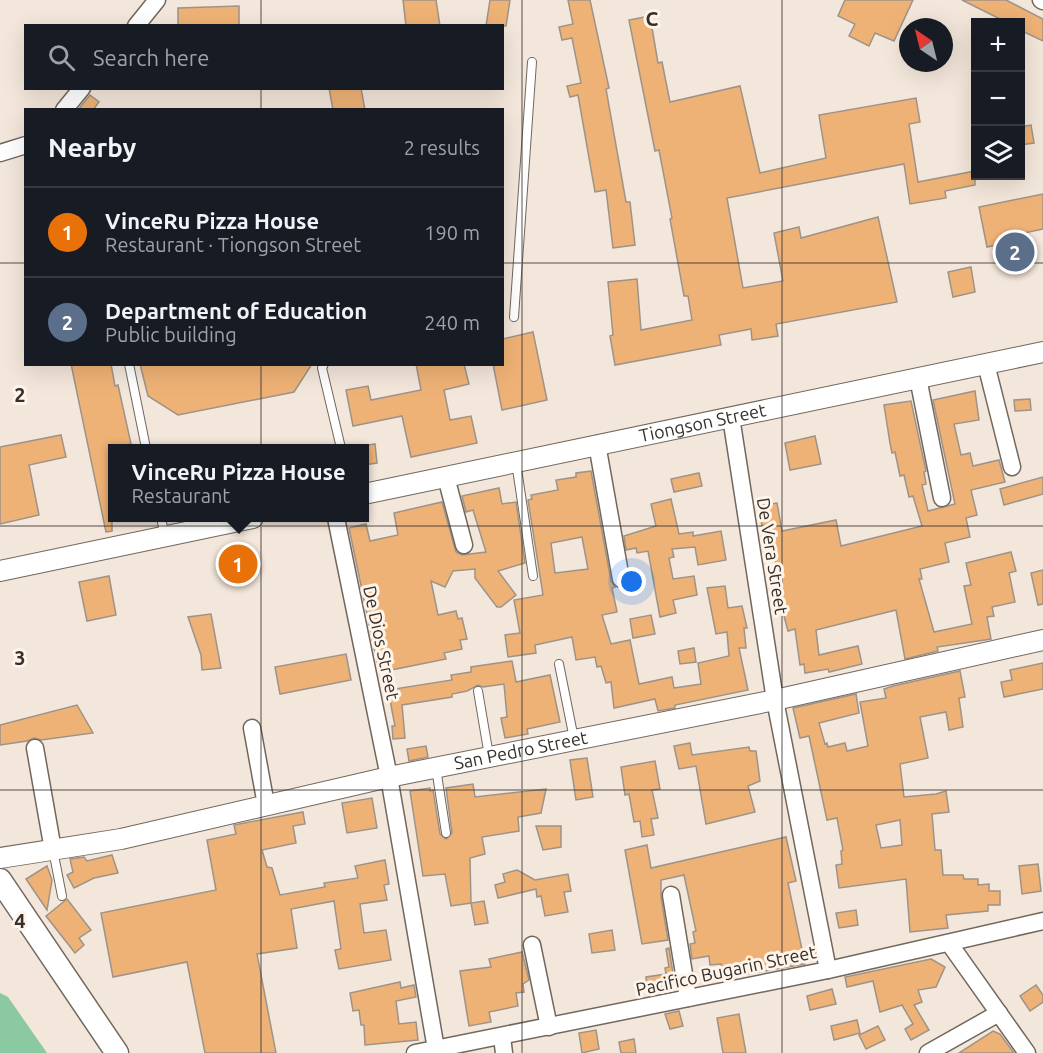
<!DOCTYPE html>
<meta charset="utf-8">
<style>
:root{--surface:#171b24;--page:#20242c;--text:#f1f3f6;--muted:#9ea1a6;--line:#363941;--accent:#0b8043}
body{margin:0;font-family:Ubuntu,sans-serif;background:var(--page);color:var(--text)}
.controls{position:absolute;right:18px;top:18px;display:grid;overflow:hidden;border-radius:0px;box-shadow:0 6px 24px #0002}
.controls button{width:54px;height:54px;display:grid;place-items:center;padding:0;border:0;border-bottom:2px solid var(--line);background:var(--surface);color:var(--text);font:30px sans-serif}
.compass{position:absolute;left:899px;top:18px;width:54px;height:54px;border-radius:50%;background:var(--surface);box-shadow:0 6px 24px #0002;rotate:325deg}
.you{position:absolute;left:632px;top:582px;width:21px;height:21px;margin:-15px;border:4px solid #fff;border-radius:50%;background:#1a73e8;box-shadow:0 0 0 9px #1a73e833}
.badge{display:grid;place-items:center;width:39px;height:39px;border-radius:50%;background:var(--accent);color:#fff;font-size:20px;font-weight:700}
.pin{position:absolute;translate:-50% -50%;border:3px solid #fff;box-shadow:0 2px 6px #0006}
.popup{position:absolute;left:108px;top:444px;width:261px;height:78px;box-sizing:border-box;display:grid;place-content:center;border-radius:0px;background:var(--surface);filter:drop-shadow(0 2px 4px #0005);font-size:20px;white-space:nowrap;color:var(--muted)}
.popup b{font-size:22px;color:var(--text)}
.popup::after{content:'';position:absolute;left:50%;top:100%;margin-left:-12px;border:12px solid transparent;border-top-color:var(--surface)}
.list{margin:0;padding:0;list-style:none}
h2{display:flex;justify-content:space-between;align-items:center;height:78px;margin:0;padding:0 24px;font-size:26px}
h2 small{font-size:20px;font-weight:400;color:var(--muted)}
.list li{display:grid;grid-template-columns:39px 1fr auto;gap:18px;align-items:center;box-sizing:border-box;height:90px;padding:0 24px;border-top:2px solid var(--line)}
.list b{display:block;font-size:22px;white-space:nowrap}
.list p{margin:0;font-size:20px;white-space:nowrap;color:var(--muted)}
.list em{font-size:20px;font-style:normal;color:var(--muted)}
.icon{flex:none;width:33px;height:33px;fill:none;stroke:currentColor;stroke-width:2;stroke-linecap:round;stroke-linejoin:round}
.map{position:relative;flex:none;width:1043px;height:1053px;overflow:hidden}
.search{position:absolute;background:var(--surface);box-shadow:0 6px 24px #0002;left:24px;top:24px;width:480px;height:66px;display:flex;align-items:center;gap:15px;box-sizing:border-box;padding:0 21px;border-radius:0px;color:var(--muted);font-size:22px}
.panel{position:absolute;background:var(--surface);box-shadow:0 6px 24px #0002;left:24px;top:108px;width:480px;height:258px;border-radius:0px}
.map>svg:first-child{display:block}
</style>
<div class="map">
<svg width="1043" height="1053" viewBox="0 0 1043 1053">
<rect width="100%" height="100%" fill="#f3e6da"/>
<path fill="#8ac9a1" d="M0,993L8,997L47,1053H0Z"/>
<g fill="#efb276" stroke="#9e9388" stroke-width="1.5" fill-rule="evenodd">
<path d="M403,0H436L440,26H406Z"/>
<path d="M490,0H510L506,26H486Z"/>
<path d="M568,0H590L609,88L606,89L626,202H630L635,245L613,248L606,190L595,192L578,95L570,97L567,86L581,83L572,38L562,40L559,27L573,24Z"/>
<path d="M845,0H913L894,41L875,33L869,46L849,36L855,24L838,16Z"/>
<path d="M962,0H1006L1043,19V41L1020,30V22H1006Z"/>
<path d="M239,6V26H178V8Z"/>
<path d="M650,16L658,63L662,62L670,102L740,86L760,173L826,158L819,115L916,98L920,122L909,124L918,182L975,171V185L945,191L946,198L910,204L904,164L727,198L743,288L783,281L774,233L799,227L801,238L878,217L897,302L776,324L778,336L752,340L751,329L719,335L721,345L615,365L610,336L613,335L608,282L637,279L641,330L692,320L688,296H684L670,219L672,218L659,150L655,151L629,20Z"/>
<path d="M329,88H361L365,110H333Z"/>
<path d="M90,95L99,102L93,110H78Z"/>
<path d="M1031,125L1034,143L1020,145V127Z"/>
<path d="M1043,194V229L1001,238L1002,244L987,247L979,207Z"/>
<path d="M971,267L975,292L953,297L948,272Z"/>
<path d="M533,332L547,400L502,410L493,364H502V339Z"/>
<path d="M71,364H111L115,386L118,385L131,444L112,448V531L106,532Z"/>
<path d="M140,364H312L294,392L178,415L148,396Z"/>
<path d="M416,364H464L469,384L444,390L450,420L471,416L477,443L411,457L402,416L353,426L346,390L368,386L371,400L421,390Z"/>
<path d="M975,391L979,420L954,424L961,455L970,453L973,466L999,460L1005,482L971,490L977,515L966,518L970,537L945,543L949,562L920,569L922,579H919L934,632L972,624L964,586L971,585L966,563L1011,552L1016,571L1009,573L1015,602L992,607L994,616L987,617L991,639L937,647L938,651L905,659L896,610L816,630L819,655L858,646L862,664L829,672L828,669L805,673L804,664L800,665L795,629L788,631L774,579L779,578L773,553L766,525L762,526L758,506L777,503L782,531L836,520L841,546L922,526L913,496L909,497L904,475L900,476L895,452L892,453L890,443L884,405L911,401L926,471L924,472L926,484L922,485L928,511L955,504L933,400Z"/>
<path d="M1030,399L1031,410L1015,411L1014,400Z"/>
<path d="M61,435L66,457L29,465L39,515L0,524V447Z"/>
<path d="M815,436L821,464L790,470L785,443Z"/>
<path d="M375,444L377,463L364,465V446Z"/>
<path d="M591,471L611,581L615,587L612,588L617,612L602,615L611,644L630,640L639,684L672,677L674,688L701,684L698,663L729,656L727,632L716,634L707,588L725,586L728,608L742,606L747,628H744L746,648H739L748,690L675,705V708L658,711L655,699L614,708L611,682L606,683L601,666L597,667L595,657L576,660L572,637L535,645L536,653L508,657L505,635L520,633L514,600L543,595L528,500L532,499L531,495L558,490L556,480L576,477V473ZM582,537L588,569L555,573L551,543Z"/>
<path d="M699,473L702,486L674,492L671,479Z"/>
<path d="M1043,477V494L1004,505L1000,489Z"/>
<path d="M499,488L502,504L516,502L525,563L498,571L516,595L501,607H497L475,578V569L453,571L445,587L431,581L438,615L456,611L458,619L462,618L467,639L460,640L462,649L444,653L446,659L386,671L384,661L377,662L349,528L366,524L370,541L398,535L394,513L442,502L456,552L462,555L486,552L473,510L466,512L462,496Z"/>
<path d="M671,499L679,534L693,532V536L721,531L726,560L698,565L695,547L672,549L674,557L669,558L673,579L694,576L697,595L673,600L676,613L660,617L648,551L637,553L636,548L626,550L624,536L656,526L651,504Z"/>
<path d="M1043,570V604L1038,605L1031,573Z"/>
<path d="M109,576L116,615L87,621L79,582Z"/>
<path d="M211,614L221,668L202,670L201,655L188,617Z"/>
<path d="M651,615L655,634L633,638L630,619Z"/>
<path d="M694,648L696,662L680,664L678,651Z"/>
<path d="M346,654L351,680L280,694L275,667Z"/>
<path d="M512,661L516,682L550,675L560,722L527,729L528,734L505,738L501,718L507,717L504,684L483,687L478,685L467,691L452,694V697L402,705L405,738L393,739L392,726H395L388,690L452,680L451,675L471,672V667Z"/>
<path d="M1043,663V689L1004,697L1001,682L1012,680L1010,670Z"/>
<path d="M960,671L965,697L959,698L963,727L949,730L946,712L920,717L928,758L900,764L904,797L936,794L946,791L949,812L932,814L935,850H941L943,875H963L964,879H978V885L989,884V891H1000V905H988V911L946,915L948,928L910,932L906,879L839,888L836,865L842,864L841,851L843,850L837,818L827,820L809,736L800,738L793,708L856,694L859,713L819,723L825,744L827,743L828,747L845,743L847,751L868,746L860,702L886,698L884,689L893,686ZM900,820L902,845L881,848L876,825Z"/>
<path d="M77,705L93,733L41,740L34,738L27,741L0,745V725Z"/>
<path d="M690,743L692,755L749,747L750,751H756L760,781L748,786L755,812L706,824L696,766L679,769L674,746Z"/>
<path d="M426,746L428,757L409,761L407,749Z"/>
<path d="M587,758L593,797L576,800L570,760Z"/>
<path d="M655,761L660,789L652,790L658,818L651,819L654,835L642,837L640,821L634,822L629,794L625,795L621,767Z"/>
<path d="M473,784L475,797L546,789L541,813L518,817L519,831L482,837L485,854L470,858L471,903L451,906L445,874L423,876L410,791L430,788V791L433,790L440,834L446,839L452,833L446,788Z"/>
<path d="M372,798L377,828L347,833L342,803Z"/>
<path d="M303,812L305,824L293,826L296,843L262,850L267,867L272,868L280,895L325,887L324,883L358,878L355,866L385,860L389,884L384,885L387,900L360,904L364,933L386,930L391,960L339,969L335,950L341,949L334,901L291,909L297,948L257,954L276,1053H205L187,962L113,977L101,913L216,890L207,840L236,834L234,825Z"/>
<path d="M536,826H561V847L543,850Z"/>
<path d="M786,837L796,881L788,883L805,964L736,976L735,972L724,974L721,964L710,965L709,956L692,959L690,944L695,943L693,932L696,931L684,875L661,880V897L668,940L642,944L625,850L647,845L651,868Z"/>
<path d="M112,855L118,873L94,878L74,888L67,875L73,872L70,859L84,857L87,861Z"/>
<path d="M1038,864L1041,891L1022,894L1019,866Z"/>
<path d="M47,866L52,880L47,910L26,879Z"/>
<path d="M517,870L535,880L568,874L571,891L564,892L568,912L545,916L541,896L537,897L536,889L498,898L495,885L505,882L503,874Z"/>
<path d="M67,899L91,930L79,938L84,945L75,953L46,916Z"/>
<path d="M484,901L488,923L475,925L471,903Z"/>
<path d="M856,910L858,925L839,928L836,913Z"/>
<path d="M612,930L615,950L592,953L589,934Z"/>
<path d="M669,948L675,986L647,989L646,977L666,974L665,968L669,967L666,949Z"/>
<path d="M522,952L529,980L523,984L524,992L516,993L518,1006L489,1012L491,1022L469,1026L460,971L491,967L489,959Z"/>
<path d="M931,959L945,967L936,987L918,990L922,1002L914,1005L929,1030L911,1040L905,1029L913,1024L902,1005L880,1012L873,981L847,987L845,977Z"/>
<path d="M400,982L401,988L414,985L416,997L396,1001L399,1024L416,1022L418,1040L365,1045L364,1025H361L359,1010L353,1011L350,993Z"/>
<path d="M1036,985L1043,995V1002L1030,1011L1020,996Z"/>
<path d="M832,989L836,1004L810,1010L807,996Z"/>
<path d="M679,1011L683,1026L670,1029L665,1014Z"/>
<path d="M739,1014L746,1053H723L717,1018Z"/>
<path d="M857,1020L860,1033L834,1040L831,1026Z"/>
<path d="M878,1026L885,1040L866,1049L859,1035Z"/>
<path d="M596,1030L599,1049L582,1053L579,1033Z"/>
<path d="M993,1031L1000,1034L1014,1053H959Z"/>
<path d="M634,1039L636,1053H621L619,1042Z"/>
</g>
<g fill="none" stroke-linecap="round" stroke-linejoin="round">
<g stroke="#72675d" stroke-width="10">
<g id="service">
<path d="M514,317L532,62"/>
<path d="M129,364L146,448"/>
<path d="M324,364L322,368L341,448"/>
<path d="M516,462L533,576"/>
<path d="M161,518L165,536"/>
<path d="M559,664L574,739"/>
<path d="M478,691L489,756"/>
<path d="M436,768L446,833"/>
<path d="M53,850L62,896"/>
</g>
</g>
<g stroke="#72675d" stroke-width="19">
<g id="minor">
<path d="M1041,0L1043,1"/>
<path d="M136,26L157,0"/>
<path d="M64,110L82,88"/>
<path d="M0,153L26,145"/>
<path d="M986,364L1012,467"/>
<path d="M918,378L942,498"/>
<path d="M731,417L775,700L828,970"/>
<path d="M597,444L621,579"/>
<path d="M446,477L464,545"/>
<path d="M336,518L389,777L436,1049"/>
<path d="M252,728L266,805"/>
<path d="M35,748L53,850"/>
<path d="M671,895L688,998"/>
<path d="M949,943L1027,1053"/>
<path d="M532,945L549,1027"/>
<path d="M502,1037L504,1053"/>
<path d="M415,1053L828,970L1043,921"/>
<path d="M928,1053L999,1013"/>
</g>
</g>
<g stroke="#72675d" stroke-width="22">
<g id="tertiary">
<path id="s1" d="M364,494L1043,352"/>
<path d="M0,571L253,518"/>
<path id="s2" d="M0,858L121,839L389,777L775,700L1043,640"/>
</g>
</g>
<g stroke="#72675d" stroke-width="25">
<path id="secondary" d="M0,880L117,1053"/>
</g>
<use href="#service" stroke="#fff" stroke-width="8"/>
<use href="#minor" stroke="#fff" stroke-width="16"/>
<use href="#tertiary" stroke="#fff" stroke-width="20"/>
<use href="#secondary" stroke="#fff" stroke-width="22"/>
</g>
<path fill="none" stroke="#35302b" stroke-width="1.5" stroke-opacity="0.55" d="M261,0V26M522,0V1053M782,0V1053M261,88V110M0,263H26M502,263H1043M261,364V1053M0,526H1043M0,790H1043"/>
<g text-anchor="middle" stroke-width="6" stroke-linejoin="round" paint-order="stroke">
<g font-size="18" fill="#35302b" stroke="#fef4ea">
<text dy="6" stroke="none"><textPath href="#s1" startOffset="346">Tiongson Street</textPath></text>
<text transform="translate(772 556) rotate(81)" y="6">De Vera Street</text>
<text transform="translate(381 643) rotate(78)" y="6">De Dios Street</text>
<text dy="6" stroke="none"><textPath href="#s2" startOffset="532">San Pedro Street</textPath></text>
<text transform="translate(726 971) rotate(-12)" y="6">Pacifico Bugarin Street</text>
</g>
</g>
<g font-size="20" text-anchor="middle" font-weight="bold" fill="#35302b" stroke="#fef4ea" stroke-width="6" stroke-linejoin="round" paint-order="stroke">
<text x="652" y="26">C</text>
<text x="20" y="402">2</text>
<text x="20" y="665">3</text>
<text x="20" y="928">4</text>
</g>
</svg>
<div class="controls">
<button>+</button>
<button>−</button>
<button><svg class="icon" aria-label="layers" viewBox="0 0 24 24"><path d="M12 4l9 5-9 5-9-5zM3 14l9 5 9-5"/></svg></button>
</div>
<svg class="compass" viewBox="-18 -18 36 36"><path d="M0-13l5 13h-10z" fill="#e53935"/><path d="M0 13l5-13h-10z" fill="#9ea1a6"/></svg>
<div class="you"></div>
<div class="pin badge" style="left:238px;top:564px;background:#e8710a">1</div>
<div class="popup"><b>VinceRu Pizza House</b>Restaurant</div>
<div class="pin badge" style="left:1015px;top:252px;background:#5c6f8a">2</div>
<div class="search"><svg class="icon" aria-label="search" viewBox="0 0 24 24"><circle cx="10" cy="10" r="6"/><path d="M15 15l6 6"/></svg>Search here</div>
<section class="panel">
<h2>Nearby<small>2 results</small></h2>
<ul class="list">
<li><span class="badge" style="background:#e8710a">1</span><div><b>VinceRu Pizza House</b><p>Restaurant · Tiongson Street</p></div><em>190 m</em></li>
<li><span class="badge" style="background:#5c6f8a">2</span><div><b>Department of Education</b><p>Public building</p></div><em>240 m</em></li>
</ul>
</section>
</div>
